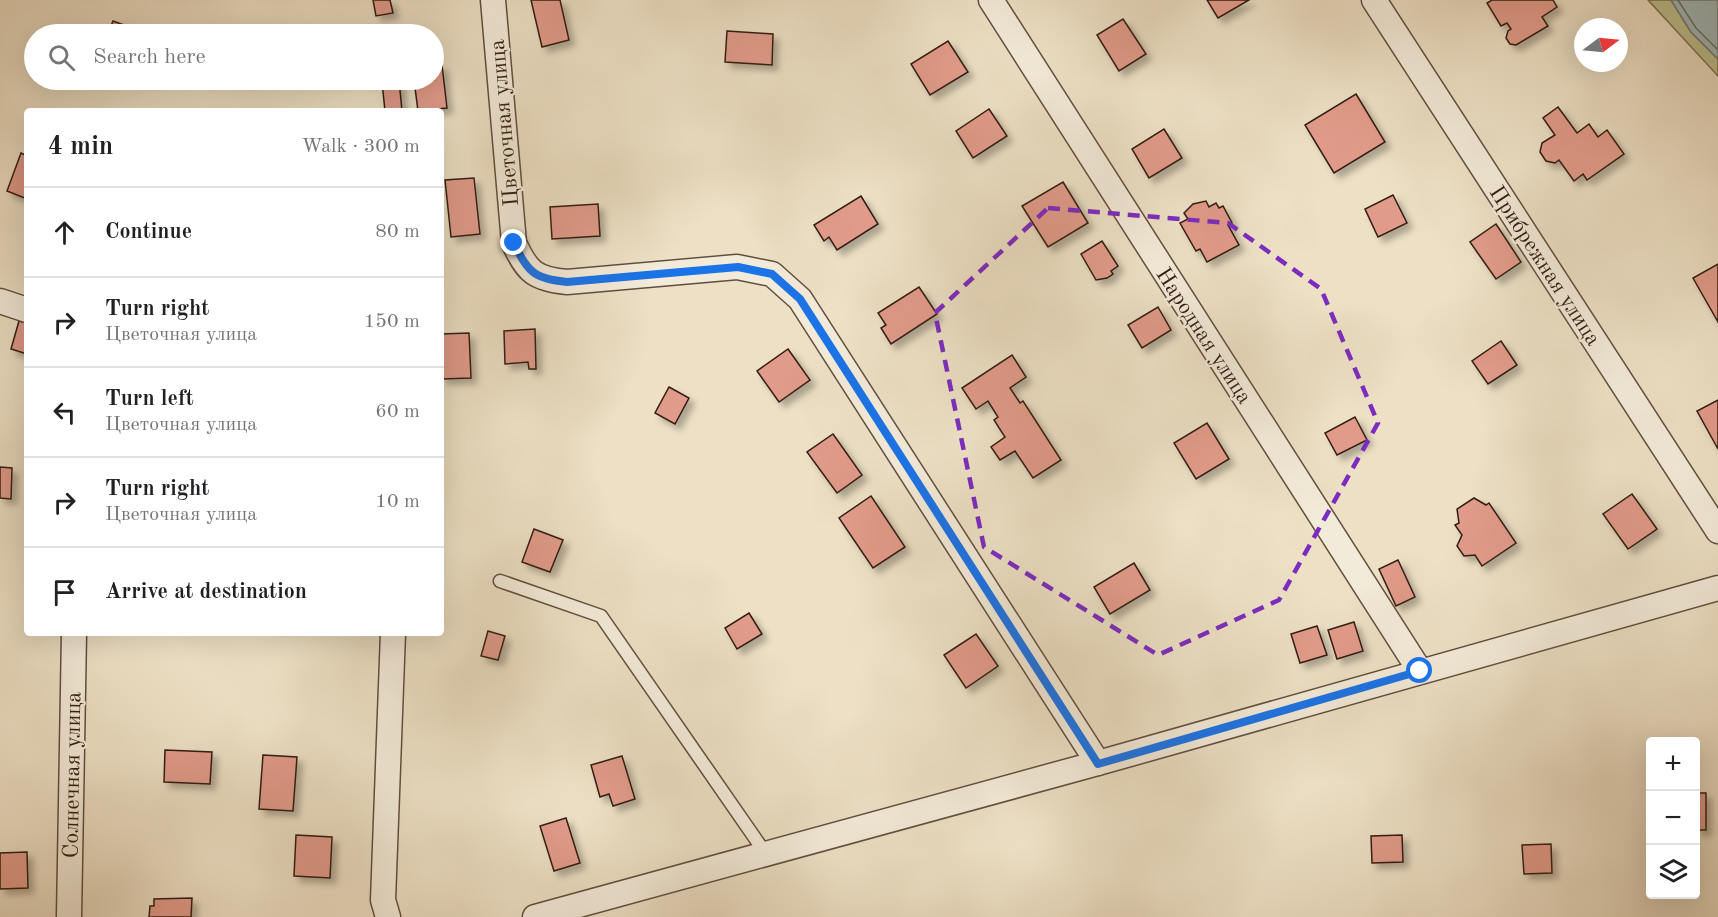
<!DOCTYPE html>
<meta charset="utf-8">
<style>
:root{--surface:#fff;--page:#f2f2f2;--text:#202124;--muted:#757577;--line:#e0e0e0}
body{margin:0;font-family:"Old Standard TT",serif;background:var(--page);color:var(--text)}
.controls{position:absolute;right:18px;bottom:18px;display:grid;overflow:hidden;border-radius:6px;box-shadow:0 6px 24px #0002}
.controls button{width:54px;height:54px;display:grid;place-items:center;padding:0;border:0;border-bottom:2px solid var(--line);background:var(--surface);color:var(--text);font:30px sans-serif}
.compass{position:absolute;left:1574px;top:18px;width:54px;height:54px;border-radius:50%;background:var(--surface);box-shadow:0 6px 24px #0002;rotate:74deg}
.stop{position:absolute;width:18px;height:18px;margin:-14px;border:4px solid #1a73e8;border-radius:50%;background:#fff}
.stop.end{background:#1a73e8;border-color:#fff;box-shadow:0 2px 6px #0008}
.list{margin:0;padding:0;list-style:none}
h2{display:flex;justify-content:space-between;align-items:center;height:78px;margin:0;padding:0 24px;font-size:26px}
h2 small{font-size:20px;font-weight:400;color:var(--muted)}
.list li{display:grid;grid-template-columns:39px 1fr auto;gap:18px;align-items:center;box-sizing:border-box;height:90px;padding:0 24px;border-top:2px solid var(--line)}
.list b{display:block;font-size:22px;white-space:nowrap}
.list p{margin:0;font-size:20px;white-space:nowrap;color:var(--muted)}
.list em{font-size:20px;font-style:normal;color:var(--muted)}
.icon{flex:none;width:33px;height:33px;fill:none;stroke:currentColor;stroke-width:2;stroke-linecap:round;stroke-linejoin:round}
.map{position:relative;flex:none;width:1718px;height:917px;overflow:hidden}
.search{position:absolute;background:var(--surface);box-shadow:0 6px 24px #0002;left:24px;top:24px;width:420px;height:66px;display:flex;align-items:center;gap:15px;box-sizing:border-box;padding:0 21px;border-radius:33px;color:var(--muted);font-size:22px}
.panel{position:absolute;background:var(--surface);box-shadow:0 6px 24px #0002;left:24px;top:108px;width:420px;height:528px;border-radius:6px}
.map>svg:first-child{display:block}
</style>
<div class="map">
<svg width="1718" height="917" viewBox="0 0 1718 917">
<defs>
<filter id="shadow"><feDropShadow dx="5.5" dy="5.5" stdDeviation="3" flood-color="#0004"/></filter>
</defs>
<rect width="100%" height="100%" fill="#ede0c5"/>
<filter id="stains"><feTurbulence type="fractalNoise" baseFrequency=".00333" numOctaves="4"/><feColorMatrix values="0 0 0 0 .2 0 0 0 0 .09 0 0 0 0 .02 0 0 0 .5 -.17"/></filter>
<radialGradient id="worn" r=".72"><stop offset=".6" stop-color="#630" stop-opacity="0"/><stop offset="1" stop-color="#630" stop-opacity=".3"/></radialGradient>
<path fill="#bec191" stroke="#786f52" stroke-width="1.5" d="M1648,0H1671L1691,32L1718,59V76Z"/>
<path fill="#9ebabe" stroke="#737b79" stroke-width="1.5" d="M1671,0H1718V59L1691,32Z"/>
<g fill="none" stroke-linecap="round" stroke-linejoin="round">
<path stroke="#686c68" stroke-width="1.5" d="M1678,0L1696,28L1718,50"/>
</g>
<g fill="#e19b8a" stroke="#331d12" stroke-width="1.5" filter="url(#shadow)">
<path d="M373,0H390L393,13L376,16Z"/>
<path d="M531,0H560L569,40L542,47Z"/>
<path d="M1207,0H1249L1218,18Z"/>
<path d="M1492,0H1553L1557,7L1542,17L1548,26L1516,45L1510,44L1506,38L1508,31L1511,29L1507,23L1501,26L1487,3Z"/>
<path d="M1123,19L1146,54L1119,71L1097,35Z"/>
<path d="M113,21L132,28L130,34H108Z"/>
<path d="M727,31L773,34L772,65L725,62Z"/>
<path d="M948,41L968,72L930,95L911,64Z"/>
<path d="M442,65L447,108L418,111L414,80H434V66Z"/>
<path d="M399,80L402,111H385L382,82Z"/>
<path d="M1356,94L1385,142L1334,173L1305,125Z"/>
<path d="M1558,107L1577,133L1589,124L1598,137L1607,130L1624,154L1587,180L1583,174L1574,181L1559,160L1555,163L1546,161L1540,152L1542,143L1555,135L1543,118Z"/>
<path d="M989,109L1007,136L973,158L956,131Z"/>
<path d="M1164,129L1182,158L1149,178L1132,149Z"/>
<path d="M21,153L27,156V199L7,191Z"/>
<path d="M474,178L480,234L451,237L445,180Z"/>
<path d="M1063,182L1088,223L1048,247L1022,206Z"/>
<path d="M1393,195L1407,223L1378,237L1365,209Z"/>
<path d="M861,196L878,224L837,250L829,237L824,241L814,225Z"/>
<path d="M1206,201L1209,207L1216,203L1219,208L1223,206L1232,223L1228,225L1239,245L1207,262L1200,249L1196,251L1180,223L1188,219L1184,213L1193,204Z"/>
<path d="M598,204L600,236L552,239L550,207Z"/>
<path d="M1496,224L1521,262L1496,279L1470,242Z"/>
<path d="M1102,241L1118,266L1111,271L1113,274L1107,278L1096,280L1081,254Z"/>
<path d="M1718,264V322L1693,278Z"/>
<path d="M919,287L937,314L891,344L881,328L886,325L878,313Z"/>
<path d="M1158,307L1171,330L1142,348L1128,325Z"/>
<path d="M19,321L27,323V354L11,349Z"/>
<path d="M535,329L536,369H529L528,362L505,364L504,331Z"/>
<path d="M469,333L471,378L441,379V334Z"/>
<path d="M1501,341L1517,365L1488,384L1472,361Z"/>
<path d="M788,349L810,380L779,402L757,371Z"/>
<path d="M1012,355L1026,377L1010,388L1020,403L1023,401L1061,460L1033,478L1015,451L1000,460L991,447L1005,437L994,420L998,417L988,401L976,409L962,388Z"/>
<path d="M669,387L689,398L675,424L655,413Z"/>
<path d="M1718,400V449L1697,411Z"/>
<path d="M1355,417L1367,440L1337,455L1325,433Z"/>
<path d="M1207,423L1229,459L1196,479L1174,443Z"/>
<path d="M833,434L862,475L837,493L807,452Z"/>
<path d="M0,467L12,468L11,499L0,498Z"/>
<path d="M1632,494L1657,529L1628,549L1603,514Z"/>
<path d="M871,496L905,547L873,568L839,518Z"/>
<path d="M1474,498L1486,505L1489,503L1516,543L1482,566L1475,555L1464,556L1457,546L1462,535L1455,525L1459,523L1457,509Z"/>
<path d="M534,529L563,540L550,572L522,562Z"/>
<path d="M1398,560L1415,597L1396,606L1379,569Z"/>
<path d="M1134,563L1150,590L1110,614L1094,587Z"/>
<path d="M749,613L762,634L737,649L725,628Z"/>
<path d="M1354,622L1363,651L1337,659L1328,630Z"/>
<path d="M1317,626L1327,655L1300,663L1291,634Z"/>
<path d="M488,631L505,636L498,660L481,656Z"/>
<path d="M976,634L998,666L966,688L944,655Z"/>
<path d="M165,750L212,752L210,784L164,782Z"/>
<path d="M263,755L297,757L293,811L259,809Z"/>
<path d="M622,756L635,799L613,806L609,794L600,797L591,765Z"/>
<rect x="1696" y="793" width="10" height="37"/>
<path d="M566,818L580,863L554,871L540,826Z"/>
<path d="M296,835L332,837L330,878L294,876Z"/>
<path d="M1402,835L1403,862L1372,863L1371,836Z"/>
<path d="M1551,844L1552,873L1524,874L1522,845Z"/>
<path d="M27,852L28,888L0,889V853Z"/>
<path d="M192,898L191,917H149L150,906H154V899Z"/>
</g>
<g fill="none" stroke-linecap="round" stroke-linejoin="round">
<g stroke="#624e3f" stroke-width="15">
<path id="lane" d="M500,581L601,616L766,854"/>
</g>
<g stroke="#624e3f" stroke-width="27">
<g id="street">
<path d="M493,0L514,243C527,272 535,279 567,282L737,267L772,274L800,299L1098,763"/>
<path d="M991,0L1420,671"/>
<path d="M1374,0L1718,531"/>
<path d="M0,301L27,310"/>
<path d="M69,917L74,633"/>
<path d="M388,917L383,900L393,633"/>
<path d="M535,917L1098,763L1718,588"/>
</g>
</g>
<use href="#lane" stroke="#f3ebd9" stroke-width="12"/>
<use href="#street" stroke="#f3ebd9" stroke-width="24"/>
</g>
<g fill="none" stroke-linecap="round" stroke-linejoin="round">
<path stroke="#1a73e8" stroke-width="8" d="M514,243C527,272 535,279 567,282L738,267L772,274L800,299L1098,764L1420,671"/>
</g>
<path fill="none" stroke="#7b2cbf" stroke-width="4.5" stroke-dasharray="12 8" stroke-linejoin="round" d="M1048,208L1228,223L1321,289L1378,423L1279,600L1158,655L984,547L935,313Z"/>
<g text-anchor="middle" stroke-width="4.5" stroke-linejoin="round" paint-order="stroke">
<g font-size="22" fill="#331d12" stroke="#f3ebd9">
<text transform="translate(503 123) rotate(-95)" y="8">Цветочная улица</text>
<text transform="translate(1546 265) rotate(57)" y="8">Прибрежная улица</text>
<text transform="translate(1205 335) rotate(57)" y="8">Народная улица</text>
<text transform="translate(71 775) rotate(-89)" y="8">Солнечная улица</text>
</g>
</g>
<rect width="100%" height="100%" filter="url(#stains)"/>
<rect width="100%" height="100%" fill="url(#worn)"/>
</svg>
<div class="controls">
<button>+</button>
<button>−</button>
<button><svg class="icon" aria-label="layers" viewBox="0 0 24 24"><path d="M12 4l9 5-9 5-9-5zM3 14l9 5 9-5"/></svg></button>
</div>
<svg class="compass" viewBox="-18 -18 36 36"><path d="M0-13l5 13h-10z" fill="#e53935"/><path d="M0 13l5-13h-10z" fill="#757577"/></svg>
<div class="stop" style="left:1420px;top:671px"></div>
<div class="stop end" style="left:514px;top:243px"></div>
<div class="search"><svg class="icon" aria-label="search" viewBox="0 0 24 24"><circle cx="10" cy="10" r="6"/><path d="M15 15l6 6"/></svg>Search here</div>
<section class="panel">
<h2>4 min<small>Walk · 300 m</small></h2>
<ul class="list">
<li><svg class="icon" aria-label="ahead" viewBox="0 0 24 24"><path d="M12 20V5M6 11l6-6 6 6"/></svg><div><b>Continue</b></div><em>80 m</em></li>
<li><svg class="icon" aria-label="right" viewBox="0 0 24 24"><path d="M7 20v-9h11M14 6l5 5-5 5"/></svg><div><b>Turn right</b><p>Цветочная улица</p></div><em>150 m</em></li>
<li><svg class="icon" aria-label="left" viewBox="0 0 24 24"><path d="M17 20v-9H6M10 6l-5 5 5 5"/></svg><div><b>Turn left</b><p>Цветочная улица</p></div><em>60 m</em></li>
<li><svg class="icon" aria-label="right" viewBox="0 0 24 24"><path d="M7 20v-9h11M14 6l5 5-5 5"/></svg><div><b>Turn right</b><p>Цветочная улица</p></div><em>10 m</em></li>
<li><svg class="icon" aria-label="arrive" viewBox="0 0 24 24"><path d="M6 21V4h12l-3 4 3 4H6"/></svg><div><b>Arrive at destination</b></div></li>
</ul>
</section>
</div>
